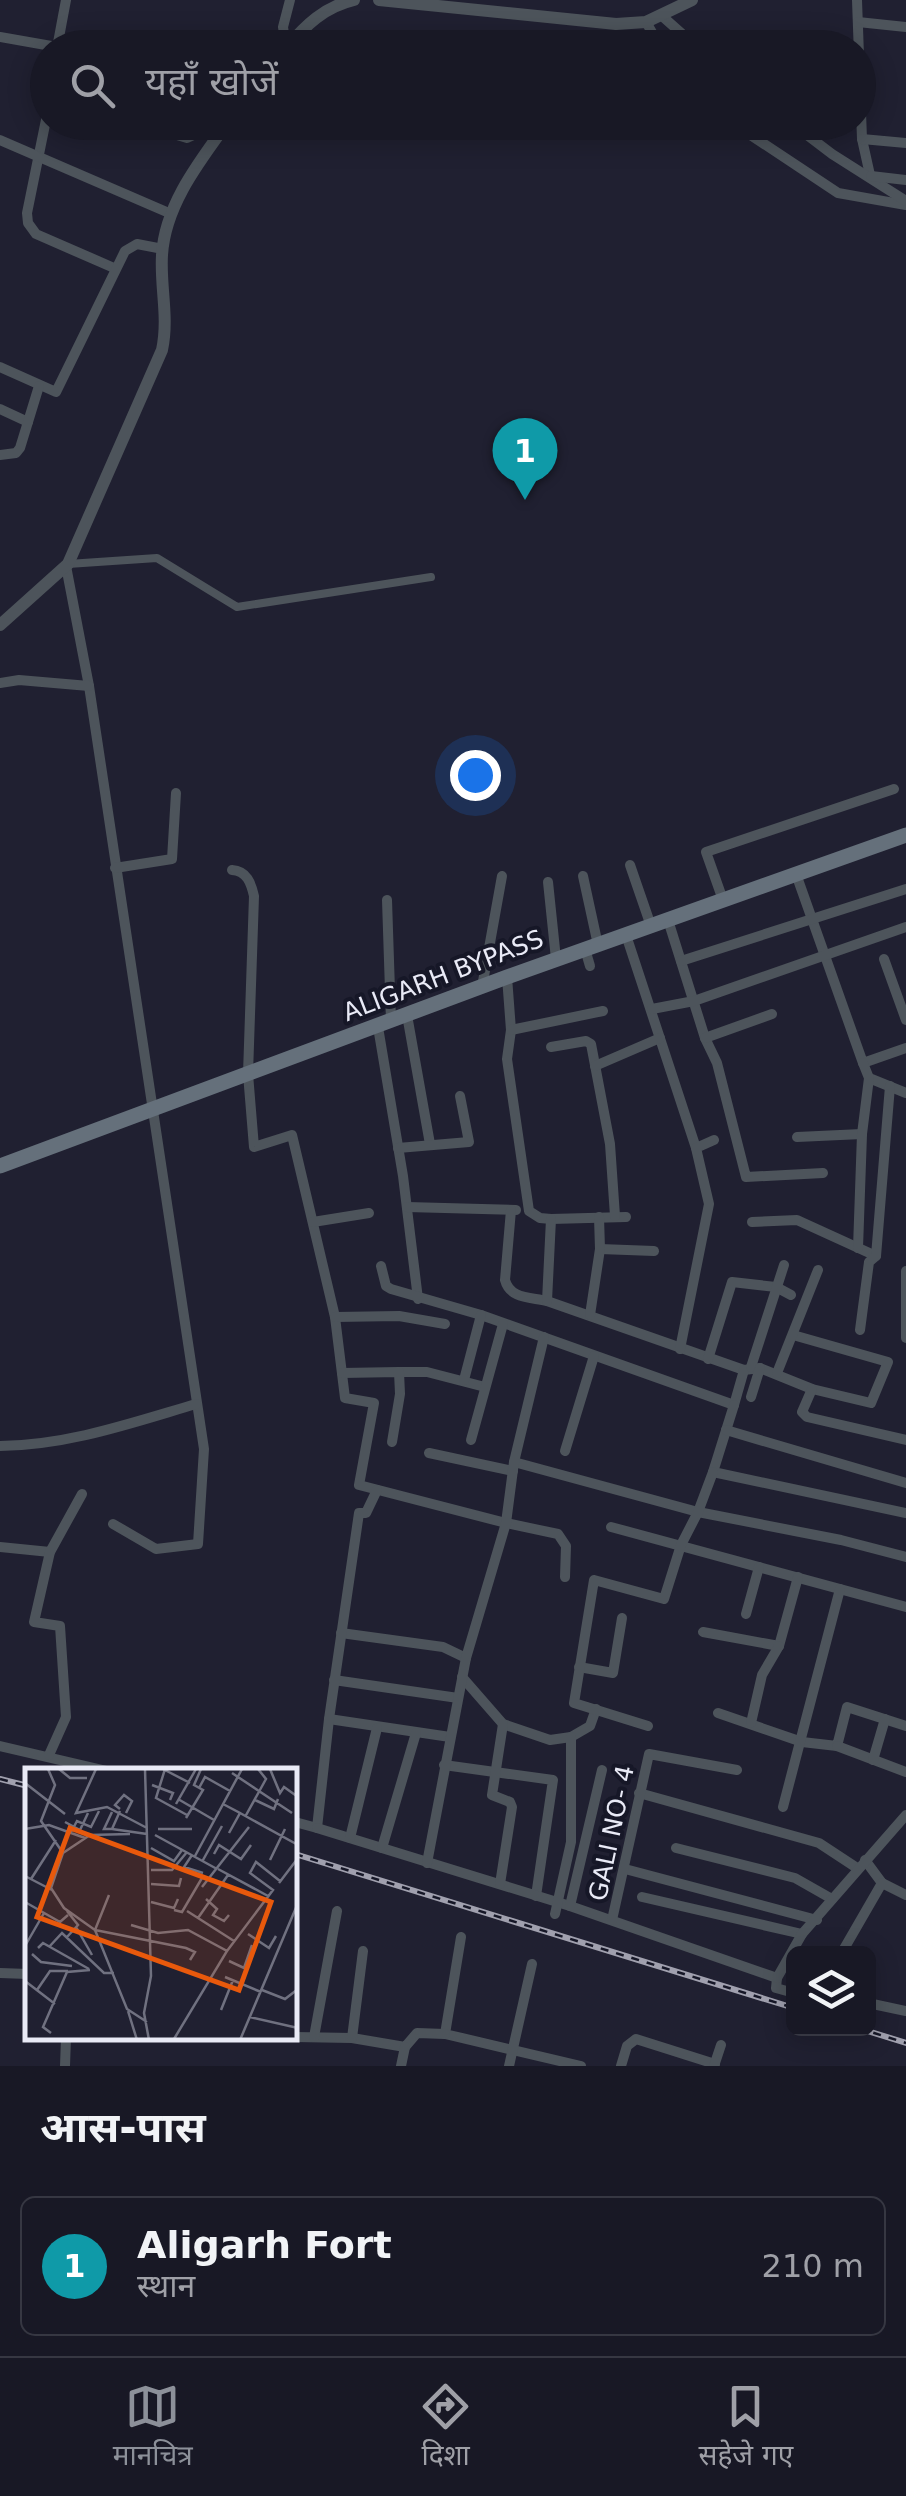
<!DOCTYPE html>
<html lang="hi">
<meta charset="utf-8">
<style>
:root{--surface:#181825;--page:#21212d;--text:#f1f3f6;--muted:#9fa0a7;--line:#363742;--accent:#8c9099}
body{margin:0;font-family:"DejaVu Sans","Noto Sans Devanagari",sans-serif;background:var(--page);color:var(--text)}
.controls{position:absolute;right:30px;bottom:30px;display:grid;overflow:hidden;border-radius:15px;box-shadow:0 5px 25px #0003}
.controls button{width:90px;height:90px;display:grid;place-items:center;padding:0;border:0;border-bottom:2px solid var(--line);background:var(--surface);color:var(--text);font:50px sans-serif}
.you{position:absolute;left:475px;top:775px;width:35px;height:35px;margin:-25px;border:8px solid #fff;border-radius:50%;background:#1a73e8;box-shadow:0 0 0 15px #1a73e833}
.badge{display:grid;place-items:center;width:65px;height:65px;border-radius:50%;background:var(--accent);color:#fff;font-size:32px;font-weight:700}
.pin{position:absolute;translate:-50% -82px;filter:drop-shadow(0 2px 5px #0008)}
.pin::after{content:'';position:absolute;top:52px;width:35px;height:30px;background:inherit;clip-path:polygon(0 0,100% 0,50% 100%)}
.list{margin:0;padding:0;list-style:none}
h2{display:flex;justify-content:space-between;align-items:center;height:130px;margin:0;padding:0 40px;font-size:42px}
h2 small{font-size:32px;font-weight:400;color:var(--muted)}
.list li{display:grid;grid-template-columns:65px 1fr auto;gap:30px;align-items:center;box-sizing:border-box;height:140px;margin:0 20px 20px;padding:0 20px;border:2px solid var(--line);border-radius:15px}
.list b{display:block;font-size:38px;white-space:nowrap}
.list p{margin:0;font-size:32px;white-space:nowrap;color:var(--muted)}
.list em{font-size:32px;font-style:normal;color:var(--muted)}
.icon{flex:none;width:55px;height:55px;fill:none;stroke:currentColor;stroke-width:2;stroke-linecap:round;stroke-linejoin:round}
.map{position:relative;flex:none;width:906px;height:2066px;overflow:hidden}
.search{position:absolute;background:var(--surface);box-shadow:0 5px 25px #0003;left:30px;right:30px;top:30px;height:110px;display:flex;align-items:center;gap:25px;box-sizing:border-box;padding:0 35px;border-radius:55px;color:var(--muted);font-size:38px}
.sheet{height:290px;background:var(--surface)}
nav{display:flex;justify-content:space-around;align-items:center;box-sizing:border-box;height:140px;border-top:2px solid var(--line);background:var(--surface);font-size:28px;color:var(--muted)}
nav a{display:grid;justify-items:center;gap:5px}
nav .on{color:var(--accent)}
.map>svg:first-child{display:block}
</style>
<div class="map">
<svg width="906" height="2066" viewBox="0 0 906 2066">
<rect width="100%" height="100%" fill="#202031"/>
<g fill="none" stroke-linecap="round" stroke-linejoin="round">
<path stroke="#4d545b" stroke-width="8" d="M68,564L157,558L237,607L431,577"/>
<g stroke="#4d545b" stroke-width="10">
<path d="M857,0L862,139L870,175"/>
<path d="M662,16L698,48"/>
<path d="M646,22L661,48"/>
<path d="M858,22L906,27"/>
<path d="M0,37L57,47"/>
<path d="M286,47L283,27L290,0"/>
<path d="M57,48L66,0"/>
<path d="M48,110L27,213L28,223L36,234L114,268"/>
<path d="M133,122L187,138L222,122"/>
<path d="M731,122L838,193L906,205"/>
<path d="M790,122L832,154L906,201"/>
<path d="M862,139L906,143"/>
<path d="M0,140L169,213"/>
<path d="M871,176L906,180"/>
<path d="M0,367L56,392L125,251L137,244L163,249"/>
<path d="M0,409L28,422"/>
<path d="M0,455L16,453L20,448L39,386"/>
<path d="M66,566L89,686L204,1449L198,1544L156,1549L113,1524"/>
<path d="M0,683L19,680L89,686"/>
<path d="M630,865L651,926"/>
<path d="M115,868L172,859L176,793"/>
<path d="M232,870C247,871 251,883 254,896L248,1074L254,1147L292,1135L335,1317L345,1398L374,1403L359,1485L506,1523L558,1534L566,1546L565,1577"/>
<path d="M796,874L863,1063L906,1048"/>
<path d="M583,876L598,945"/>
<path d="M548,882L556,959"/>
<path d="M387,900L391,1021"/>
<path d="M723,900L706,852L894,789"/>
<path d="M668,920L705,1038L717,1063L746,1177L823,1173"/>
<path d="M626,935L696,1148"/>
<path d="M585,949L590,966"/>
<path d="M884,959L906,1020"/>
<path d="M681,961L906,889"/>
<path d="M507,977L511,1030L507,1059L529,1211L540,1218L551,1219L626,1217"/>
<path d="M482,987L502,876"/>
<path d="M652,1009L694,1001L906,927"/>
<path d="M407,1015L430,1144"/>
<path d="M378,1027L403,1176L418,1299"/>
<path d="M511,1030L603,1011"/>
<path d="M705,1038L772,1014"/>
<path d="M551,1047L586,1041L591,1044L610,1144L615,1216"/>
<path d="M595,1066L660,1038"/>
<path d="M869,1078L906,1093"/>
<path d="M797,1137L862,1134"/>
<path d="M398,1148L469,1142L460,1096"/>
<path d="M407,1207L516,1210"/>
<path d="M511,1210L505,1280C510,1299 530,1297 547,1301L744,1370L760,1368L812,1389L871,1403L888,1362L793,1335"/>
<path d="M313,1222L369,1213"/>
<path d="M752,1222L797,1220L876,1256"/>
<path d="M858,1248L862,1134L869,1078L863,1063"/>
<path d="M600,1249L654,1251"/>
<path d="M381,1266L386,1286L391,1289L481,1315L734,1405L744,1370"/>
<path d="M906,1271V1338"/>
<path d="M547,1301L551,1219"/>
<path d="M590,1315L600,1249L599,1217"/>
<path d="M335,1317L399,1316L445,1324"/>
<path d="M860,1330L869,1262L876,1256L890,1086"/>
<path d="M680,1349L709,1204L696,1148L714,1140"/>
<path d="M708,1359L732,1282L776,1287L791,1295"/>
<path d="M751,1367L784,1265"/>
<path d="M399,1372H427L485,1387"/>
<path d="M342,1373L399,1372L400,1394L392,1442"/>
<path d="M777,1373L818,1270"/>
<path d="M464,1380L481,1315"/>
<path d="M812,1389L802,1412L807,1417L906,1440"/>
<path d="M751,1397L760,1368"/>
<path d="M734,1405L713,1472L906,1513"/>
<path d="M726,1430L906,1483"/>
<path d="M471,1440L503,1324"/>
<path d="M0,1446C69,1445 131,1423 196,1404"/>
<path d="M565,1451L594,1356"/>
<path d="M429,1453L513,1471"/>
<path d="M514,1462L698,1512L841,1540L906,1557"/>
<path d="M611,1527L906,1607"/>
<path d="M0,1547L50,1552"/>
<path d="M746,1614L759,1567"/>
<path d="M703,1632L779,1646L798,1577"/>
<path d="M341,1633L443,1647L466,1658"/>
<path d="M579,1667L613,1673L622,1618"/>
<path d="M462,1677L503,1724L550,1740L571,1737L590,1726L596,1709"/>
<path d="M334,1680L458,1698"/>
<path d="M718,1713L802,1742L837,1746L847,1707L906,1726"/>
<path d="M329,1719L450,1737"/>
<path d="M751,1723L762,1675L779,1646"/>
<path d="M648,1726L574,1703L594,1580L664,1599L681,1545L698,1512L713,1472"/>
<path d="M0,1746L107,1771"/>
<path d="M837,1746L906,1772"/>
<path d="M49,1755L66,1717L60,1626L34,1622L50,1552L82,1494"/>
<path d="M873,1760L885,1719"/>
<path d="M444,1765L553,1780L536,1896"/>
<path d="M639,1793L819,1843L857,1868"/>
<path d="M783,1807L840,1589"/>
<path d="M295,1822L317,1828L329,1719L359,1513H366L377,1490"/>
<path d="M317,1828L570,1906L777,1978L776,1988L794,1993"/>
<path d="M350,1838L377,1728"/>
<path d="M382,1848L416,1733"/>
<path d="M676,1848L795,1878L832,1899"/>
<path d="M865,1860L882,1883"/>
<path d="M427,1863L466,1658L506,1523L514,1462L544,1337"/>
<path d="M625,1869L817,1920"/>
<path d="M500,1884L512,1807L510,1802L492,1795L503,1724"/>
<path d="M642,1897L802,1934"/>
<path d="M570,1906L602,1770"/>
<path d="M555,1914L571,1842V1737"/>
<path d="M612,1920L649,1754L737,1770"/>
<path d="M461,1937L445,2034L581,2066"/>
<path d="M841,1954L882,1883L906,1895"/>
<path d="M0,1973L28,1974"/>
<path d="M777,1978L802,1934L906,1815"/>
<path d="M868,2003L906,2011"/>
<path d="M295,2037L352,2038L405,2047L417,2033L445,2034"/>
<path d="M314,2037L337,1911"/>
<path d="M352,2038L363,1951"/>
<path d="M65,2066L66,2038"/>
<path d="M401,2066L405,2047"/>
<path d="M509,2066L532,1964"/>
<path d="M621,2066L627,2046L636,2039L715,2064"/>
<path d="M714,2066L721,2045"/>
</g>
<g stroke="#4d545b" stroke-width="12">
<path d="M379,0L616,24L646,22L692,0"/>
<path d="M286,48C306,25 324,7 354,0"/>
<path d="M0,625L68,564L162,350C169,317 160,287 162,255C165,205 199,162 228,122"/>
</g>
<path stroke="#65707b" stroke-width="15" d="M0,1166L507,977L906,835"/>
<g stroke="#a0a0ae" stroke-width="6">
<g id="rail">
<path d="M0,1779L28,1786"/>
<path d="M295,1854L794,2008"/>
<path d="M858,2028L906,2043"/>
</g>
</g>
<use href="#rail" stroke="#161727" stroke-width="2.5" stroke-dasharray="8" stroke-linecap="butt"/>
</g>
<g text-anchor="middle" stroke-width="8" stroke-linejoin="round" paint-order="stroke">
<g font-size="25" fill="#e9eaf6" stroke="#161727">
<text transform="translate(443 975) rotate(-21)" y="9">ALIGARH BYPASS</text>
<text transform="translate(611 1833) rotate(-78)" y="9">GALI NO- 4</text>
</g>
</g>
<g transform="translate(25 1768)">
<rect width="272" height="272" fill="#202031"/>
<path fill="none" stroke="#707180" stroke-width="2.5" d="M23,1L30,17L16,53L38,85L26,120L39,140L70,162L102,241L122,254M34,1L45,10H62M71,1L51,45L82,39L122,60M120,1L126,208L119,245L124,272M138,1L165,15M140,1L131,30L162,47M245,1L255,25L259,19L273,29M207,5L267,45M0,15L40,46M127,17L148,25L145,32M174,20L180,9L205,23M153,31L189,52M230,32L249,41L253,31M151,36L171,1M198,36L215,45L204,65M95,41L90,37L99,27L107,33L101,45M87,44L79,61H87L95,43M215,45L273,77M220,49L241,11L233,1M161,50L178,22L169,17L176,1M40,54L55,62L63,45M0,61L24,57L60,70M87,61L122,66M133,61H167M45,66L52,53L66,59L74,43M130,67L192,101M126,80L149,93L157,82M38,85L65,67L105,66M189,86L194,77L216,91L226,77M167,87L159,99L178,105M170,88L217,1M178,92L197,58M245,92L260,61M193,101L243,128M126,102H147L162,84M0,108L27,122M6,111L31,72M254,115L273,90M126,116L154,118L156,110M177,119L224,59M181,131L192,141L188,147L199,153L204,147M0,134L35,154L43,147M126,134L149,140L153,131M149,142L157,144L177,110M42,143L53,157L42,169M162,143L209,173M173,150L203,107M106,157L133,165L163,162L202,183L149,271M51,159L67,187M70,162L161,180L170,184L165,192M70,162L84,127M223,166L244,180L251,168M0,178L19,145M24,179L37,165L79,205H89M13,180L18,175L64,201M202,183L248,122L225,105L231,94L255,113M7,186L16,194L47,198M204,193L219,200L227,177M200,209L236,224M0,213L30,236M12,222L25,203H43M237,222L260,231L273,221M196,242L208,212M103,243L112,272M225,249L273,260M26,265L18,259L42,204L65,202M215,272L273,135"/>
<path fill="#e8590c" fill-opacity="0.15" stroke="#e8590c" stroke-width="5" d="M45,60L246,134L214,222L12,149Z"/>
<rect width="272" height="272" fill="none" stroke="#e9eaf6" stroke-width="5"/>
</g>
</svg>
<div class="controls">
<button><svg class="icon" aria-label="layers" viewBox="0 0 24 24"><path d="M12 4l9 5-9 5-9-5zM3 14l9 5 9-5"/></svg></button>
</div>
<div class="you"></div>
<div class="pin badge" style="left:525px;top:500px;background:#0f9aa8">1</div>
<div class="search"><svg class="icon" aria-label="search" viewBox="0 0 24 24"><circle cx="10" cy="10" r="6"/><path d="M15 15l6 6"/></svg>यहाँ खोजें</div>
</div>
<section class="sheet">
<h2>आस-पास<small></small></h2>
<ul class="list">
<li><span class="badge" style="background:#0f9aa8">1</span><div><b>Aligarh Fort</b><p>स्थान</p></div><em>210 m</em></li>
</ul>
</section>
<nav>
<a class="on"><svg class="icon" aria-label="map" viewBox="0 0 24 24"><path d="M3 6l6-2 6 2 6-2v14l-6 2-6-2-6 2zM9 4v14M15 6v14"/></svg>मानचित्र</a>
<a><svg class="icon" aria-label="directions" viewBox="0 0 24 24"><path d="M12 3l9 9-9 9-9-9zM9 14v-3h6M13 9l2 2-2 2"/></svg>दिशा</a>
<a><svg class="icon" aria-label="saved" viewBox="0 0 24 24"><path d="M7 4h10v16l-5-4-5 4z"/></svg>सहेजे गए</a>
</nav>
